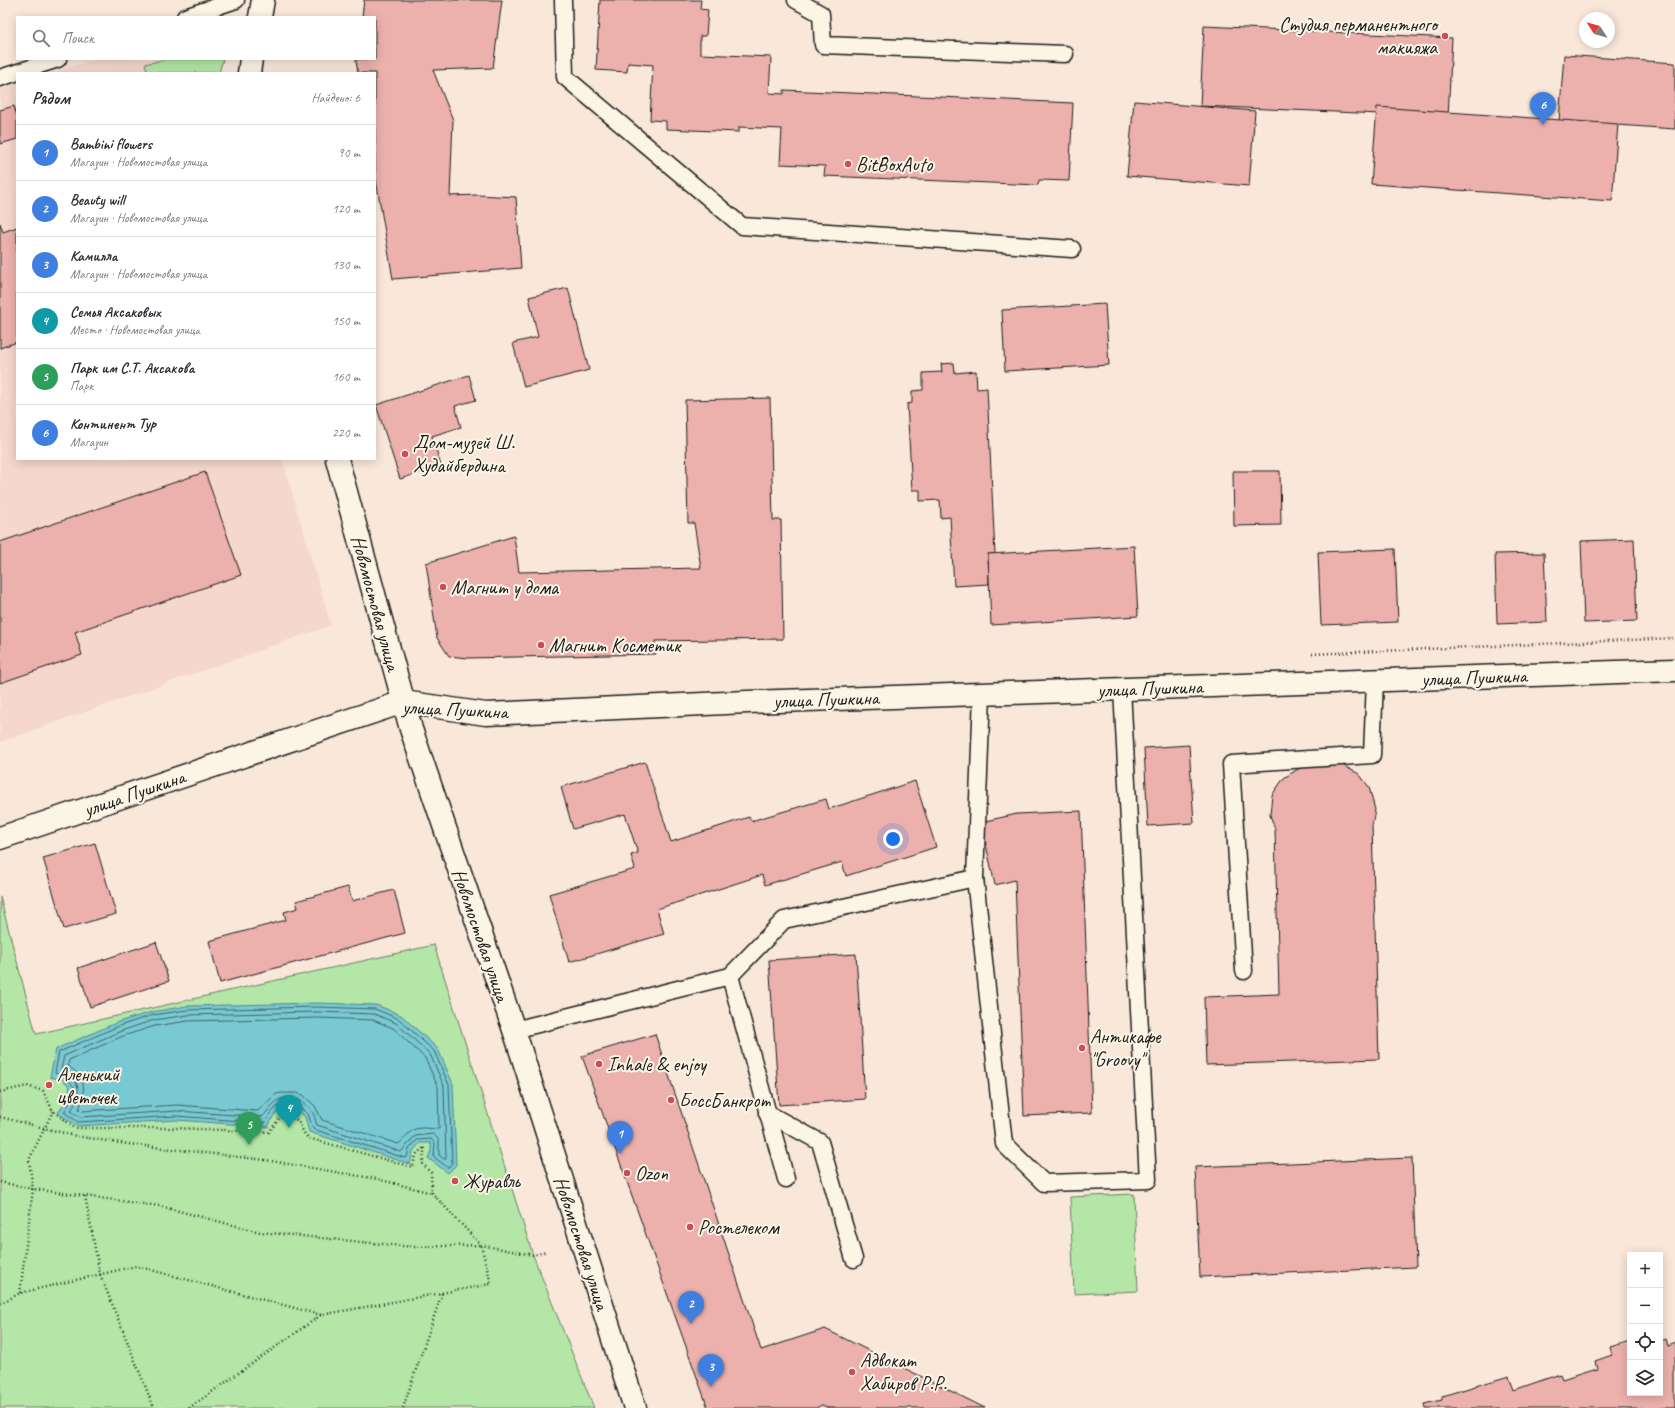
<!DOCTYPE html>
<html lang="ru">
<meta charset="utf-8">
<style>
:root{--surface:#fff;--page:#f7f7f7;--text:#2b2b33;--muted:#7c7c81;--line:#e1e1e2;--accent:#d1495b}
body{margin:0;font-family:Caveat,sans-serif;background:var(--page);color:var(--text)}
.controls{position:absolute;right:12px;bottom:12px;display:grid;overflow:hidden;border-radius:0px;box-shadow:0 2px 10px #0003}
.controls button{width:36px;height:36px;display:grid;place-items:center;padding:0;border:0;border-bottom:1px solid var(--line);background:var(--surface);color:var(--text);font:20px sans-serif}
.compass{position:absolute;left:1579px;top:12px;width:36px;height:36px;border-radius:50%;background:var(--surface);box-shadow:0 2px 10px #0003;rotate:306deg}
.you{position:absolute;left:893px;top:839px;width:14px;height:14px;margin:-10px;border:3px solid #fff;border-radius:50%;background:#1a73e8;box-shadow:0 0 0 6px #1a73e833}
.badge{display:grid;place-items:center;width:26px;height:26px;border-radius:50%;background:var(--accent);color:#fff;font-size:13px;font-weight:700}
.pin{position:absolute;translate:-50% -33px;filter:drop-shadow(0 1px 2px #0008)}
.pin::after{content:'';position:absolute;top:21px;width:14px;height:12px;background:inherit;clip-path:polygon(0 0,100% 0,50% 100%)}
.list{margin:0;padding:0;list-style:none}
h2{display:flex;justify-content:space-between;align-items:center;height:52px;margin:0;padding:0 16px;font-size:17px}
h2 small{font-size:13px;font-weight:400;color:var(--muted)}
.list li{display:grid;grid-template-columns:26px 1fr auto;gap:12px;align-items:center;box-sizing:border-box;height:56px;padding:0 16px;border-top:1px solid var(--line)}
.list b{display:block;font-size:15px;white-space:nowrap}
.list p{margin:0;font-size:13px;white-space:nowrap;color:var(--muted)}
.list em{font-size:13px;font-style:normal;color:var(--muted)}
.icon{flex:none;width:22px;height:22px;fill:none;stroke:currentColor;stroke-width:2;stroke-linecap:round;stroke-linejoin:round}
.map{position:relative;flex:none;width:1675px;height:1408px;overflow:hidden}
.search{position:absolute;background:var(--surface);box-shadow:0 2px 10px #0003;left:16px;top:16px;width:360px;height:44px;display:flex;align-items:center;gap:10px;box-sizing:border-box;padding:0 14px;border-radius:0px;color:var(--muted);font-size:15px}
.panel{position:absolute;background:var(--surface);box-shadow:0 2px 10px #0003;left:16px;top:72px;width:360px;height:388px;border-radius:0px}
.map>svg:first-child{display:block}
</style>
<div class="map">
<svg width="1675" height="1408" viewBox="0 0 1675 1408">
<rect width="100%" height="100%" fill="#f9e7da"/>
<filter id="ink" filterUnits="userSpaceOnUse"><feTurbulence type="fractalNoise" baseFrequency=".025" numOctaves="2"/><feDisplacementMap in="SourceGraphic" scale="8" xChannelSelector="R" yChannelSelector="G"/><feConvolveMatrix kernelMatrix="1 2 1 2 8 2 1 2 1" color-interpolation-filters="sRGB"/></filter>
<g filter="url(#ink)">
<g fill="#f5d7cc">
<path d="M96,59H163L167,73H52Z"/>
<path d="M17,84V459H282L331,625L0,742V89Z"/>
</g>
<g fill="#b3e6a7" stroke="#688162">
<path d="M167,59H223L219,73H148L145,64Z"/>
<path d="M0,897L36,1034L434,945L533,1255L594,1408H0Z"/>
<path d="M1134,1194L1138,1291L1074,1294L1070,1197Z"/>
</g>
<path fill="#79c9d3" stroke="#54848a" d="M318,1003L376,1005L401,1015L438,1049L453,1084L456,1165L448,1173L428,1158L431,1151V1143H420L413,1151L410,1164L309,1132L305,1117L295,1108H283L274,1115L268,1127L177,1120L77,1126L58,1113L68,1098L70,1087L63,1080L50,1077L56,1049L118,1022L152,1012L187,1006Z"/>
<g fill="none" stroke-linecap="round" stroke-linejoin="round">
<g stroke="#416165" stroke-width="1">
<path d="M318,1007L375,1009L399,1019L434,1051L449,1085L452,1163L449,1167H447L434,1157L435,1143L431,1139L417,1140L409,1149L407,1157L405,1158L313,1129L308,1114L295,1104H280L271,1113L265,1123L177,1116L78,1122L64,1112L72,1099L74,1087L66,1077L55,1073L59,1052L119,1026L153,1015L187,1010Z"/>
<path d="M318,1012L374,1014L396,1023L430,1054L444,1086L446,1159H444L439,1155V1140L433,1134L415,1136L401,1152L317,1125C315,1121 315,1116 313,1113C307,1101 288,1093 277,1101C270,1106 267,1113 262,1117L177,1111L80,1117L71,1111C72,1107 76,1104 77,1100C81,1084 74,1076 61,1070L64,1056L121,1031L154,1020L188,1015Z"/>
<path d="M318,1018L373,1020L393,1028L425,1058L438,1087L439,1129C429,1129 417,1125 409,1133C405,1137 402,1142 398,1144L322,1120L315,1106L303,1095L297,1093H282L276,1094L258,1111L177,1105L82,1111L79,1110C85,1090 88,1079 68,1066L69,1060L123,1036L155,1026L188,1021Z"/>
</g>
</g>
<g fill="#ecb1ac" stroke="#1c1c1c">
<path d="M364,0H502L493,68L433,70L453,120L450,196L477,195L516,197L521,268L393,279L375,174V73H358L356,61V59H375V17H362Z"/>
<path d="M600,0H701L700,9L708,10L706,36H700V54L771,57L769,93L784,94V90L1073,103L1069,181L1039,180L1038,185L824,176L825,166L780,164L782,129L739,127V132L666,129V121L650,120L653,65L628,63L627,72L596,70Z"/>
<path d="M1204,26L1452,38L1448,117L1200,106Z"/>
<path d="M1564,55L1675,63V129L1559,121Z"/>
<path d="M1134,101L1255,111L1249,186L1127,176Z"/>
<path d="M14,106L17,116V139L0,144V110Z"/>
<path d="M1377,107L1618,124L1612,201L1371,184Z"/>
<path d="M0,223L3,232L17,227V342L0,348Z"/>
<path d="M568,288L589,370L524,387L513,343L538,337L529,297Z"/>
<path d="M1105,304L1109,365L1005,371L1002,310Z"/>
<path d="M954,363L955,373L976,371L977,389L987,388L995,554H988L989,584L954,586L950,517L941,518L940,500L920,501V490H912L907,404L912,403V391L923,390V373L942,372L941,364Z"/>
<path d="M469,375L476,400L455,406L461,427L432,436L441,466L400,479L376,405Z"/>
<path d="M770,398L773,520H781L783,639L655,641L656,654L468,658L449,656L437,638L426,563L514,536L519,572L701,568L694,523H688L685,400Z"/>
<path d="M1233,471H1280L1281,525L1234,526Z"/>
<path d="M205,472L241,575L75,632L82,655L0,683V542Z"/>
<path d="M1634,539L1637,621L1584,623L1581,541Z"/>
<path d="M1134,546L1138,616L991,625L988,554Z"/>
<path d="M1395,549L1398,622L1321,625L1318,552Z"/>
<path d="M1544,553L1547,622L1497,624L1495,554Z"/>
<path d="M1189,745L1194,823L1148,826L1144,748Z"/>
<path d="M645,762L671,842L749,817L751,821L826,799L829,809L915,781L936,847L846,876L842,862L765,885L762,875L657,909L664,934L569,962L549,894L635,869L631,855L638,853L625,814L573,829L561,787Z"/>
<path d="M1317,764H1340L1359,774L1369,787L1375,810L1372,826L1379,1059L1206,1065L1204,997L1279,994L1275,829L1270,815L1272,795L1284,778L1298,769Z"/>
<path d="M1081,811L1092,1113L1024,1116L1015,880L995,885L981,822L1017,814Z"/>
<path d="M95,843L116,914L64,929L43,858Z"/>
<path d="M348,887L352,901L394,890L405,933L220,983L209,941L286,920L284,912L298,908L296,901Z"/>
<path d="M156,942L169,981L90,1007L78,968Z"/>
<path d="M856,954L865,1099L779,1105L769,960Z"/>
<path d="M655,1034L761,1350L825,1329L985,1408H828L822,1405L816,1408H708L582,1056Z"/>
<path d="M1412,1158L1416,1267L1200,1277L1195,1167Z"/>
<path d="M1665,1338L1667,1345L1675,1342V1408H1425L1424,1404L1442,1400V1396L1509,1376L1514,1390L1560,1374L1562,1379L1597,1368L1595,1361L1612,1355L1610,1347L1630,1341V1393H1660V1340Z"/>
</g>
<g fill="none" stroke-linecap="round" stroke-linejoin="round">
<g stroke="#1c1c1c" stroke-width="19">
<g id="service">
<path d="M563,0L565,77L742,226L1072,249"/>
<path d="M796,0L821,14L823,45L1065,54"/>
<path d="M185,17L236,0"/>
<path d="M0,78L58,59"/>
<path d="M982,694L975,878L1004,1144L1044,1183L1148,1180L1122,689"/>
<path d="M1244,971L1231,764L1372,755L1375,680"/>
<path d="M730,976L786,1179"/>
<path d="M514,1030L730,976L784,920L975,878"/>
<path d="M767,1113L820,1142L854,1259"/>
</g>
</g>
<g stroke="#1c1c1c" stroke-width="25">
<g id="tertiary">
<path d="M260,17L263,0"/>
<path d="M249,73L251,59"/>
<path d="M337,459L411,729L514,1030L635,1408"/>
<path d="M0,838L403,702L486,714L747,702L1675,670"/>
</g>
</g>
<g stroke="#1c1c1c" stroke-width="2.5" stroke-dasharray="1 3" stroke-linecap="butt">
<path d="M1312,654L1675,638"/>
<path d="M0,1092L27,1086L43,1091L53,1111L75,1128H175L269,1132L279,1119L288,1115C302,1120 299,1128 308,1138L412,1167L417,1153L425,1147L422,1163L431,1173L432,1193L481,1245L533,1255L545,1252"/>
<path d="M0,1117L76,1136L120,1143L265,1160L377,1179L432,1193"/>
<path d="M0,1182L33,1189L159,1206L260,1232L413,1247L481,1245L491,1284L321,1315L136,1266L20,1293L0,1304"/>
<path d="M85,1196L100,1274L154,1408"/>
<path d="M20,1293L33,1189L29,1160L53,1111"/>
<path d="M189,1408L321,1315"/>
<path d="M403,1408L442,1293"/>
</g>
<use href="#service" stroke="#fcf5e5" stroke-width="16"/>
<use href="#tertiary" stroke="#fcf5e5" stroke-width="22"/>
</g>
</g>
<g fill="#d1495b" stroke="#fcf5e5" stroke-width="1.5">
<circle cx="1445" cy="36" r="4"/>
<circle cx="848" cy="164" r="4"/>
<circle cx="405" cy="454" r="4"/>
<circle cx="443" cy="587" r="4"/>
<circle cx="541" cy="645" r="4"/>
<circle cx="1082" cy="1048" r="4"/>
<circle cx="599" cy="1064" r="4"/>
<circle cx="49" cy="1085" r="4"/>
<circle cx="671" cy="1100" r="4"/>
<circle cx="627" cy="1173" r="4"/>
<circle cx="455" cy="1181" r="4"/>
<circle cx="690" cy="1227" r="4"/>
<circle cx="852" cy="1372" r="4"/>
</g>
<g text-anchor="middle" stroke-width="4" stroke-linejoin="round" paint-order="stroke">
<g font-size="20" fill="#1c1c1c" stroke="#fcf5e5" text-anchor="start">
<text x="1437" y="31" text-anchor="end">Студия перманентного<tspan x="1437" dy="23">макияжа</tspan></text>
<text x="856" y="171">BitBoxAuto</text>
<text x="413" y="449">Дом-музей Ш.<tspan x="413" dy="23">Худайбердина</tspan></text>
<text x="451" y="594">Магнит у дома</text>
<text x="549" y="652">Магнит Косметик</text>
<text x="1090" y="1043">Антикафе<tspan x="1090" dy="23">"Groovy"</tspan></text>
<text x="607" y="1071">Inhale &amp; enjoy</text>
<text x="57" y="1081">Аленький<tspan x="57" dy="23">цветочек</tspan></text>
<text x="679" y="1107">БоссБанкрот</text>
<text x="635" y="1180">Ozon</text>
<text x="463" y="1188">Журавль</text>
<text x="698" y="1234">Ростелеком</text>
<text x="860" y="1367">Адвокат<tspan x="860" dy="23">Хабиров Р.Р.</tspan></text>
</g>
<g font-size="20" fill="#1c1c1c" stroke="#fcf5e5">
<text transform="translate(376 603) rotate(75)" y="7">Новомостовая улица</text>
<text transform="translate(1474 677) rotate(-2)" y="7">улица Пушкина</text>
<text transform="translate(1150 688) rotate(-2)" y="7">улица Пушкина</text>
<text transform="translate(826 699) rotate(-2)" y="7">улица Пушкина</text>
<text transform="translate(455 709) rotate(3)" y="7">улица Пушкина</text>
<text transform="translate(134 793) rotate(-19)" y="7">улица Пушкина</text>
<text transform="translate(481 935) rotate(71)" y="7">Новомостовая улица</text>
<text transform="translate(582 1243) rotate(72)" y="7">Новомостовая улица</text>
</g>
</g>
</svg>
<div class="controls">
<button>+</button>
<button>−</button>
<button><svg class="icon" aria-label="locate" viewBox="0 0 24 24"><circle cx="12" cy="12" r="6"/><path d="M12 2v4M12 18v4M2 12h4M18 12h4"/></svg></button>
<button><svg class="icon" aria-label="layers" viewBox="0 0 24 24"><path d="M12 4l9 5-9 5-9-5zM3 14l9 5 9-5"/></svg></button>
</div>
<svg class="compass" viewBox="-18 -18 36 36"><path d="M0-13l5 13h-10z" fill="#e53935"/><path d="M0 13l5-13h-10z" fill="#7c7c81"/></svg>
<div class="you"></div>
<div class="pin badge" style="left:620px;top:1154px;background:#3f7fe0">1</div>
<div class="pin badge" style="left:691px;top:1324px;background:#3f7fe0">2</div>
<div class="pin badge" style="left:711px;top:1387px;background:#3f7fe0">3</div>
<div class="pin badge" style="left:289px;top:1128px;background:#0f9aa8">4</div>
<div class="pin badge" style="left:249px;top:1145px;background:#2e9e5b">5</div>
<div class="pin badge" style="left:1543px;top:125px;background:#3f7fe0">6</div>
<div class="search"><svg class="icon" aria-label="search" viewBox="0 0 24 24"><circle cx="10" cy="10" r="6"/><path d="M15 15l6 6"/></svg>Поиск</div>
<section class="panel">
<h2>Рядом<small>Найдено: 6</small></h2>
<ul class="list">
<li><span class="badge" style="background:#3f7fe0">1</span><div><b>Bambini flowers</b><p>Магазин · Новомостовая улица</p></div><em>90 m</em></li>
<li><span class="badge" style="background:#3f7fe0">2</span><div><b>Beauty will</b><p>Магазин · Новомостовая улица</p></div><em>120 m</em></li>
<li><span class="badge" style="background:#3f7fe0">3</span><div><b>Камилла</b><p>Магазин · Новомостовая улица</p></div><em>130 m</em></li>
<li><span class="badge" style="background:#0f9aa8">4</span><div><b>Семья Аксаковых</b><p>Место · Новомостовая улица</p></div><em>150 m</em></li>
<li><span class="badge" style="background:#2e9e5b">5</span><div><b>Парк им С.Т. Аксакова</b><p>Парк</p></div><em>160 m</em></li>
<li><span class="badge" style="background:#3f7fe0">6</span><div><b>Континент Тур</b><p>Магазин</p></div><em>220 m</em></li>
</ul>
</section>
</div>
